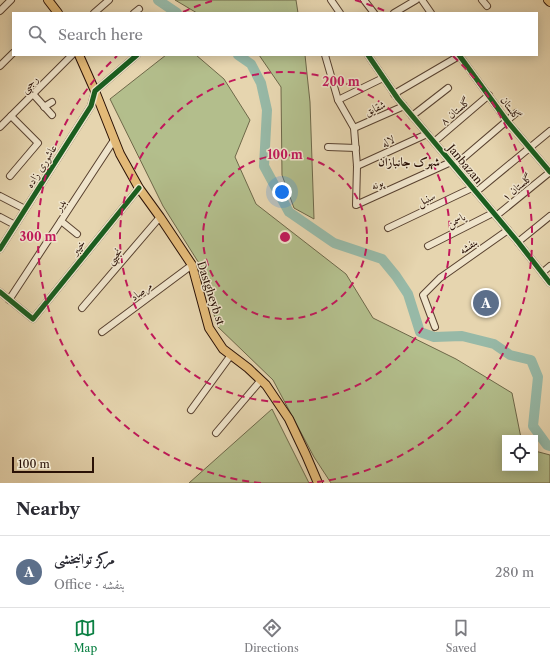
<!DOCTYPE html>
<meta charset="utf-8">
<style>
:root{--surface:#fff;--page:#f2f2f3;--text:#2b2b33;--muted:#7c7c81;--line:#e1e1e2;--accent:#0b8043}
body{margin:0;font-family:"Libre Caslon Text",Amiri,serif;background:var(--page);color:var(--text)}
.controls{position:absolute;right:12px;bottom:12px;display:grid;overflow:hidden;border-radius:0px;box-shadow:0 2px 10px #0003}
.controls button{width:36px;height:36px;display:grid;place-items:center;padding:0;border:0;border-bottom:1px solid var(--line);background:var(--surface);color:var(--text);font:20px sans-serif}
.scale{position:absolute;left:12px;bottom:10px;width:82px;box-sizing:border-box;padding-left:4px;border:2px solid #2a1106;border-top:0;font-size:11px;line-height:14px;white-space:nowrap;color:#2a1106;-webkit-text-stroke:3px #efe4cb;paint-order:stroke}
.you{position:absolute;left:282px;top:192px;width:14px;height:14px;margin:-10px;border:3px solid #fff;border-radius:50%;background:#1a73e8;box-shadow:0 0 0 6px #1a73e833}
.badge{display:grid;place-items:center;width:26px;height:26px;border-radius:50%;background:var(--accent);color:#fff;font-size:13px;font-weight:700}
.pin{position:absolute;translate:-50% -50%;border:2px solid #fff;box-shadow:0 1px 4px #0006}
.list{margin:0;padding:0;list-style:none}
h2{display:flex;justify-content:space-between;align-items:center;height:52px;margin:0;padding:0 16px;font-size:17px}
h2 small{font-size:13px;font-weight:400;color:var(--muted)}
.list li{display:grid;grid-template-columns:26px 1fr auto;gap:12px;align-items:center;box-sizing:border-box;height:72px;padding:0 16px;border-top:1px solid var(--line)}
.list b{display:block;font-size:15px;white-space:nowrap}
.list p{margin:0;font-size:13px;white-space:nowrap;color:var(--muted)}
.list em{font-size:13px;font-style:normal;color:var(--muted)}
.icon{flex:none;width:22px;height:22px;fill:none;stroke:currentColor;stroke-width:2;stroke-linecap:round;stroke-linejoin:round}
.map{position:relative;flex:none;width:550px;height:483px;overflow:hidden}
.search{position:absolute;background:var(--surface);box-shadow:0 2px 10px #0003;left:12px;right:12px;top:12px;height:44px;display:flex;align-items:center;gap:10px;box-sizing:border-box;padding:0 14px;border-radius:0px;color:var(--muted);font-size:15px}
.sheet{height:124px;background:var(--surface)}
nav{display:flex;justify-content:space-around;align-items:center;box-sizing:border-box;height:56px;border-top:1px solid var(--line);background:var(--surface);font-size:11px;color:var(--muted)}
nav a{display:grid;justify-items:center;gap:2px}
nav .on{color:var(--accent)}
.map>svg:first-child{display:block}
</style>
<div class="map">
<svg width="550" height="483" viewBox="0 0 550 483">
<rect width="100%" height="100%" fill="#e6d5af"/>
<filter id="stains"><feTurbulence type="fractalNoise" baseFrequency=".005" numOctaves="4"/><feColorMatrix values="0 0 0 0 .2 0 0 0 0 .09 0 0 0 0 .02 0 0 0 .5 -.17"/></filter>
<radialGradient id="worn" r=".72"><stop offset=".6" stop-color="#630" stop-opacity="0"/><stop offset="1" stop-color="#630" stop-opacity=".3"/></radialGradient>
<g fill="#b3be8c" stroke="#6e6849">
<path d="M175,0H296L298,13H197Z"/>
<path d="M166,55H196L224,79L250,120L235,157L256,204L346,274L373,318L456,359L512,393L521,438H505V468H535V451L550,455V483H331L314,457L273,380L217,326L202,268L163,206L110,99Z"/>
<path d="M259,55H305L310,102L314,219L294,208L282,175L281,87Z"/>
<path d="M272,409L309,483H189Z"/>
</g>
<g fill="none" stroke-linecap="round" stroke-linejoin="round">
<g stroke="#97b9a7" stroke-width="10">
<path d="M158,0L177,13"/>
<path d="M238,55L251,64L261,83L267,110L264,166L289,212L334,243L382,259L396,276L408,294L420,332L434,337L462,336L494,344L510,355L531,360L538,377L533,426L547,445L550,446"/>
</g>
<g stroke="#594230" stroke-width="8">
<g id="minor">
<path d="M331,0L340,13"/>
<path d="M364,0L374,13"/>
<path d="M422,0L431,13"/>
<path d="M482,0L487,6"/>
<path d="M0,11L11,0"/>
<path d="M94,13L109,0"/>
<path d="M134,13L139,9"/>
<path d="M394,13L416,0"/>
<path d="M325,55L338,100L354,128L357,166L356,205L451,162"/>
<path d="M368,55L398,99L518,242L550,283"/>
<path d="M459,55L507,121L550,172"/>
<path d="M0,66L13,53"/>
<path d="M33,94L52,115"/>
<path d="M394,94L459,56"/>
<path d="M338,100L383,78"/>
<path d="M44,107L52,102"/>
<path d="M412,116L448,88"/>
<path d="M0,127L72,55"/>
<path d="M354,128L404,106"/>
<path d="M434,142L489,95"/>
<path d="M328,147L356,148"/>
<path d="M357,166L427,134"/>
<path d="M454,166L516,113"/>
<path d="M10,176L38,143L11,116"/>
<path d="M476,192L550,131"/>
<path d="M0,196L25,209"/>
<path d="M496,216L550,172"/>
<path d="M0,217L15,225"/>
<path d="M61,221L77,234"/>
<path d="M388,228L472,188"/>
<path d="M518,242L550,216"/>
<path d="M428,246L493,213"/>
<path d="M0,249L91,106L95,91L137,55"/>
<path d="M543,272L550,266"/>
<path d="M0,292L33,319L139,188"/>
<path d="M9,300L114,140"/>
<path d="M82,308L160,217"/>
<path d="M435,327L423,295L440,278L508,230"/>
<path d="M102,332L192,265"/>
<path d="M191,410L231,355"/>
<path d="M216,433L261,380"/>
</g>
</g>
<g stroke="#2a1106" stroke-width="10">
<g id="major">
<path d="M48,0L58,13"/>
<path d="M548,0L550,2"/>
<path d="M79,55L95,91L120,154L139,188L160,217L192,265L209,328L223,349L248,368L266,385L289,419L306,455L318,483"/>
</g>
</g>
<use href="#minor" stroke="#efe4cb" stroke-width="6"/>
<use href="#major" stroke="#e3ba78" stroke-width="8"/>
<g stroke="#efe4cb" stroke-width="8">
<g id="cycleway">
<path d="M368,55L398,99L518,242L550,283"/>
<path d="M459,55L507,121L550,172"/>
<path d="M0,249L91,106L95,91L137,55"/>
<path d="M0,292L33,319L139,188"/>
</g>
</g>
<use href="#cycleway" stroke="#1b5e20" stroke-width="5"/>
</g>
<g fill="none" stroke="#c2185b" stroke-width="2" stroke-dasharray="7 5">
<circle cx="285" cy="237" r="82"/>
<circle cx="285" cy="237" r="165"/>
<path d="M261 483A247 247 0 0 1 117 56M183 12A247 247 0 0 1 215 0M355 0A247 247 0 0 1 387 12M453 56A247 247 0 0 1 309 483"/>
</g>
<g text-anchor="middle" stroke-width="3" stroke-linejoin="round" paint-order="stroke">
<g font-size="11" fill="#2a1106" stroke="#efe4cb">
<text transform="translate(29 84) rotate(-45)" y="4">رجبی</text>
<text transform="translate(375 108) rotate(-24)" y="4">شقایق</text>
<text transform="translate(511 108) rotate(53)" y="4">گلستان</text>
<text transform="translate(455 111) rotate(-41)" y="4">گلستان ۸</text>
<text transform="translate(388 141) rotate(-25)" y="4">لاله</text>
<text transform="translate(465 164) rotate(50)" y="4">Janbazan</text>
<text transform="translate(41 166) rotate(-58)" y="4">عاشوری زاده</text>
<text transform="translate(377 184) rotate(-24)" y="4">پونه</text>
<text transform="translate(517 187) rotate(-40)" y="4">گلستان ۱</text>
<text transform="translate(426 199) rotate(-26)" y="4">سنبل</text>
<text transform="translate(60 205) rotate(-57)" y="4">بدر</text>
<text transform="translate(456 220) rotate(-27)" y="4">یاسمن</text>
<text transform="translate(468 246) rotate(-35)" y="4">بنفشه</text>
<text transform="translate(78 247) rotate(-51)" y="4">خیبر</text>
<text transform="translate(114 256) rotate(-49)" y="4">نجیبی</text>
<text transform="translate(141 291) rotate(-37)" y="4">مرصاد</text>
<text transform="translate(211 293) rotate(72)" y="4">Dastgheyb st</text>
</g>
<g font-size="12" font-weight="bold" fill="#2a1106" stroke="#efe4cb">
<text x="409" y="166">شهرک جانبازان</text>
</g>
</g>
<circle cx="285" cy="237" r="6" fill="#c2185b" stroke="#efe4cb" stroke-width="2"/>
<g font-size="12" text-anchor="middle" font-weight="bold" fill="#c2185b" stroke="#efe4cb" stroke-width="3" stroke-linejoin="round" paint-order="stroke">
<text x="341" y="86">200 m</text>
<text x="285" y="159">100 m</text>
<text x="38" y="241">300 m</text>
</g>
<rect width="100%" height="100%" filter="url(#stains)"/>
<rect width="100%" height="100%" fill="url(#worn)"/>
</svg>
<div class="controls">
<button><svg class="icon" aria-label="locate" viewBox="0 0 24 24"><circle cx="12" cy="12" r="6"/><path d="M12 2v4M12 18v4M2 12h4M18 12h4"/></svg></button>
</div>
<div class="scale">100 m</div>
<div class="you"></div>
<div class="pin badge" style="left:486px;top:303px;background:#5c6f8a">A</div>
<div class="search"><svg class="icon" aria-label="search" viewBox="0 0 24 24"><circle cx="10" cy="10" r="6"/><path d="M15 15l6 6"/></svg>Search here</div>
</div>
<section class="sheet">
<h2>Nearby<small></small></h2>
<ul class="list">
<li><span class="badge" style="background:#5c6f8a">A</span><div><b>مرکز توانبخشی</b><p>Office · بنفشه</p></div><em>280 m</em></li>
</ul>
</section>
<nav>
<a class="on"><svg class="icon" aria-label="map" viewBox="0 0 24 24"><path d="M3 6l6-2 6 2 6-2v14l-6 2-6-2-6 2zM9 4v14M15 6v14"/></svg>Map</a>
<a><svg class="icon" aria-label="directions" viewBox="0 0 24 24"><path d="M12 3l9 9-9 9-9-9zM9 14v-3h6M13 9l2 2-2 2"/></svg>Directions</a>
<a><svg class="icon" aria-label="saved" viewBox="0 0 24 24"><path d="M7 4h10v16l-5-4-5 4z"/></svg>Saved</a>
</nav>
